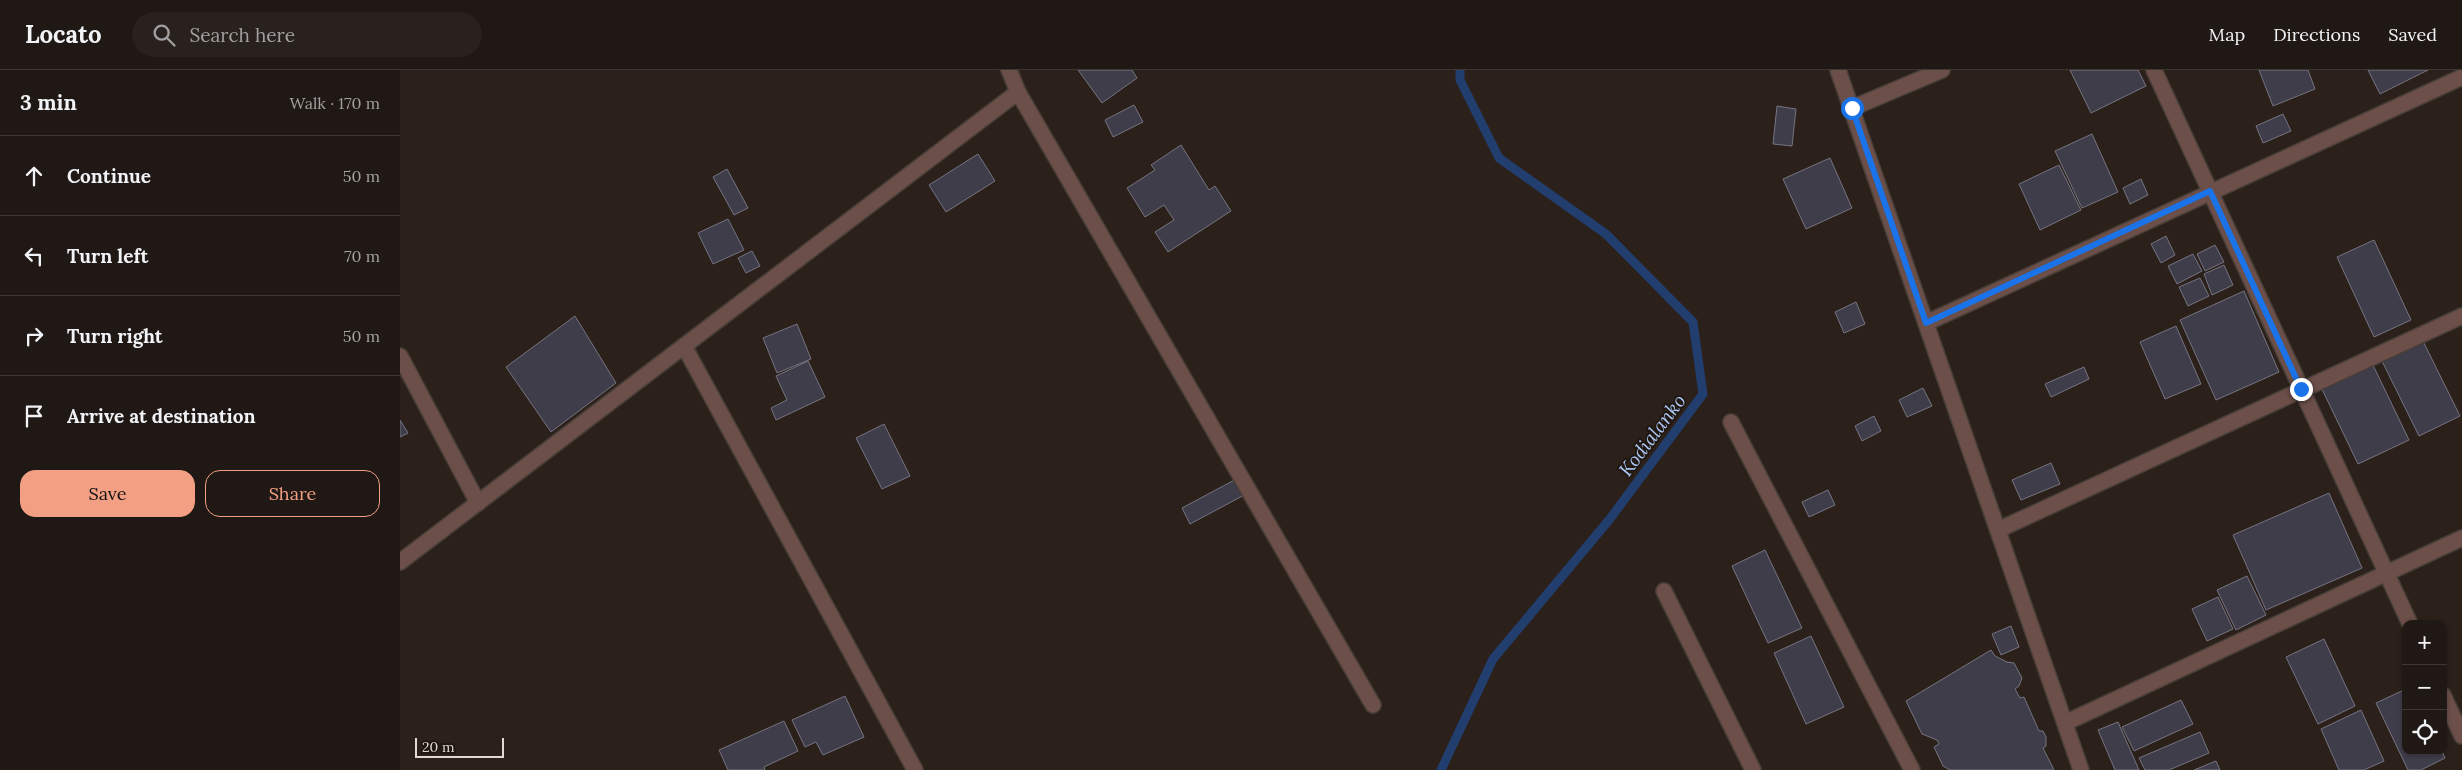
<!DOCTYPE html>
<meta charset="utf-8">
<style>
:root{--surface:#201814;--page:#28211d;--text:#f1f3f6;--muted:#a2a0a0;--line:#3d3734;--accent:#f39f84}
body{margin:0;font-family:Lora,serif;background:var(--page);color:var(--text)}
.controls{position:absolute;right:15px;bottom:15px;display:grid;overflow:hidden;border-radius:10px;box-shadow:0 1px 4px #0004}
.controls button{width:45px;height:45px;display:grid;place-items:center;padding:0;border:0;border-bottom:1px solid var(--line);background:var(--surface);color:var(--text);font:25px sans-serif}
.scale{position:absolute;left:15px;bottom:12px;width:89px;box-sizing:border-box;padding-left:5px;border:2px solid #e1d9d5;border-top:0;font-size:14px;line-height:18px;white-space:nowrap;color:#e1d9d5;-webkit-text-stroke:4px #211711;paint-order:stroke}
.stop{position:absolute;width:15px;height:15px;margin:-11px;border:4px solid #1a73e8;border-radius:50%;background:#fff}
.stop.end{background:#1a73e8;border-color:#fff;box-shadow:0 1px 5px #0008}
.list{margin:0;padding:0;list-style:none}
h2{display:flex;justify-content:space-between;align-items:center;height:65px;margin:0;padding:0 20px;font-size:21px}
h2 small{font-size:16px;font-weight:400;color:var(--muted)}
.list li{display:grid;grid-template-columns:32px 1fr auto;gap:15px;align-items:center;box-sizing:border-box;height:80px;padding:0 20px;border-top:1px solid var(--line)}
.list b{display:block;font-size:19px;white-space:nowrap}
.list em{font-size:16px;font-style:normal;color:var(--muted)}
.actions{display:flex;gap:10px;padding:15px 20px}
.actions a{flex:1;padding:11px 0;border:1px solid var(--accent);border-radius:15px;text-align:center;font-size:18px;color:var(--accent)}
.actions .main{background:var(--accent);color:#111}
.icon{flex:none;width:28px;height:28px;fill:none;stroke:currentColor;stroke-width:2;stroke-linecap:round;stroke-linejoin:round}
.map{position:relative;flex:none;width:2062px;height:700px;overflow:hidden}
header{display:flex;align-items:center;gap:30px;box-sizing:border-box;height:70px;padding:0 25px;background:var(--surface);border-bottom:1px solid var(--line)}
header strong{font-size:24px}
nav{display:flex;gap:28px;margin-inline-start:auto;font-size:18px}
.search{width:350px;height:45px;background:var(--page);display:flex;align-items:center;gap:12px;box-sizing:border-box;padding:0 18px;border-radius:28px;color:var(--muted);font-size:19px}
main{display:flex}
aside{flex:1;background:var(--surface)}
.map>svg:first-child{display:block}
</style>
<header>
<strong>Locato</strong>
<div class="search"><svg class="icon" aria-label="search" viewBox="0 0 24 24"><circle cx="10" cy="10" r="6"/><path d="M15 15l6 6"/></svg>Search here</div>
<nav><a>Map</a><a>Directions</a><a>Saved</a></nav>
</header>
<main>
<aside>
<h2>3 min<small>Walk · 170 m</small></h2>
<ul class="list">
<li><svg class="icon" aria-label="ahead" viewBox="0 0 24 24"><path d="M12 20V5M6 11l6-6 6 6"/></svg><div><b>Continue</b></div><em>50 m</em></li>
<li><svg class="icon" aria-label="left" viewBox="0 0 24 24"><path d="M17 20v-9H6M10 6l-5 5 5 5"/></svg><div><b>Turn left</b></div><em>70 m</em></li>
<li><svg class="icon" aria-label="right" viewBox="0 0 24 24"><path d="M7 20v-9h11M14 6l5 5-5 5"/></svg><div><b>Turn right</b></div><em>50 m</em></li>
<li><svg class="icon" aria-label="arrive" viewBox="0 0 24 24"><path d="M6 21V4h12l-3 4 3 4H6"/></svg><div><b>Arrive at destination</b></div></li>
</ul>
<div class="actions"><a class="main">Save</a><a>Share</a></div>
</aside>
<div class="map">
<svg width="2062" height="700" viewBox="0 0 2062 700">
<rect width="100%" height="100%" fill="#2b201a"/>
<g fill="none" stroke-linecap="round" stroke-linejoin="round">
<path stroke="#223e6e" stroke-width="9" d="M1041,700L1093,589L1209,450L1303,324L1293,252L1206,164L1099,88L1060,10V0"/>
</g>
<g fill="#3e3d49" stroke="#757481">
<path d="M678,0H732L737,8L702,33Z"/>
<path d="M1670,0H1738L1746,16L1691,43Z"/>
<path d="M1859,0H1908L1915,19L1873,36Z"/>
<path d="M1968,0H2028L1980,24Z"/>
<path d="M734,35L743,52L713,67L705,50Z"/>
<path d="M1377,36L1396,39L1392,76L1373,74Z"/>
<path d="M1883,44L1891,61L1863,73L1856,56Z"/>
<path d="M1692,64L1718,122L1682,138L1655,81Z"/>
<path d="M781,75L809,120L815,116L831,141L768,182L755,162L774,150L764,135L745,147L727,118L755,100L751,95Z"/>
<path d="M578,84L595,111L546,142L529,115Z"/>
<path d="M1430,88L1452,138L1406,159L1383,109Z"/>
<path d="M1659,95L1681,140L1640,160L1619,114Z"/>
<path d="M327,99L348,138L334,145L313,107Z"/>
<path d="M1741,109L1748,125L1730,134L1723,118Z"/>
<path d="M328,149L344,180L313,194L298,163Z"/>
<path d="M1766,166L1775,185L1761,193L1751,174Z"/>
<path d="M1974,170L2011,250L1974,267L1937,187Z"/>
<path d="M1815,175L1824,192L1805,201L1797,184Z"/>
<path d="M352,181L360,196L346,203L338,188Z"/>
<path d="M1793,184L1802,201L1777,214L1768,196Z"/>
<path d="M1824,195L1833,215L1812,225L1804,204Z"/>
<path d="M1800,208L1809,226L1788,236L1779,217Z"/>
<path d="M1844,221L1879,302L1816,330L1780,250Z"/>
<path d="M1456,232L1465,254L1444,263L1435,242Z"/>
<path d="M175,246L216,313L151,362L106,297Z"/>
<path d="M397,254L411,289L377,303L363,268Z"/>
<path d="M1776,256L1801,314L1765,329L1740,272Z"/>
<path d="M2022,269L2060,346L2019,366L1981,289Z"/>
<path d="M408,291L425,327L376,350L371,338L387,330L376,306Z"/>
<path d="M1972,293L2009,370L1958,394L1921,317Z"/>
<path d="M1684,297L1689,309L1651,327L1645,314Z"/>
<path d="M1523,318L1532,336L1507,347L1499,330Z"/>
<path d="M1474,346L1481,361L1462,371L1455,356Z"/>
<path d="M0,350L8,363L0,367Z"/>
<path d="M484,354L510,406L482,419L456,368Z"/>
<path d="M1651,393L1660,414L1621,430L1612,410Z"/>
<path d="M840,407L848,423L790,454L782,438Z"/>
<path d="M1428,420L1435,435L1409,447L1402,432Z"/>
<path d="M1929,423L1962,498L1866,540L1833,465Z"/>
<path d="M1365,480L1402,558L1368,573L1332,496Z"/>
<path d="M1847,506L1866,545L1836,560L1817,520Z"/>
<path d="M1818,527L1833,559L1807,571L1792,539Z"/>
<path d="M1611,556L1619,577L1601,585L1592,564Z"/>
<path d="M1411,566L1444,637L1406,654L1374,583Z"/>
<path d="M1924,569L1955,636L1918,654L1886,587Z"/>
<path d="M1591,580L1595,586L1607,592L1614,593L1622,608L1619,616L1615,619L1620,628L1624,627L1639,661H1643L1646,667V676L1643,678L1654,700H1550L1543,696L1534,677L1539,674L1537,670L1522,664L1506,631Z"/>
<path d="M2006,619V681H2042L2045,688L2021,700H2008L1976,633Z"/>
<path d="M445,626L464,667L423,685L416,672L405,677L392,650Z"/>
<path d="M1781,630L1793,654L1734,681L1722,657Z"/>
<path d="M1961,640L1984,691L1964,700H1939L1921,659Z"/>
<path d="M384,651L398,681L364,697L365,700H328L319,680Z"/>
<path d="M1718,652L1739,700H1715L1698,660Z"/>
<path d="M1800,662L1809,683L1769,700H1745L1739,688Z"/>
<path d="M1816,691L1820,700H1794Z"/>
</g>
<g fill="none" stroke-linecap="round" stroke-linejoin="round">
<g stroke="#483e38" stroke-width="18">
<g id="minor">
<path d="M1438,0L1681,700"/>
<path d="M1754,0L2010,554"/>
<path d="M618,22L973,635"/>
<path d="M1452,38L1542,0"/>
<path d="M1526,253L2062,7"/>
<path d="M284,276L515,700"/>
<path d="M0,286L78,433"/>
<path d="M1331,352L1512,700"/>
<path d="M1598,460L2062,246"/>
<path d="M0,492L618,22L609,0"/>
<path d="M1264,521L1353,700"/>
<path d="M2043,625L2062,666"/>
<path d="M1665,653L2062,468"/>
</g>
</g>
<use href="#minor" stroke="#6b4f48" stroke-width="15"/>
</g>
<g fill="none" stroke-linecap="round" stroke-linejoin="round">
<path stroke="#1a73e8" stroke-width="6" d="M1452,38L1526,253L1810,121L1901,319"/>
</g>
<g text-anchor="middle" stroke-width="4" stroke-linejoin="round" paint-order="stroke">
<g font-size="19" font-style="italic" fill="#acc8f6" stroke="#211711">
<text transform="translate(1252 365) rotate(-53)" y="7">Kodialanko</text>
</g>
</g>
</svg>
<div class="controls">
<button>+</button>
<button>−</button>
<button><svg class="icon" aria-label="locate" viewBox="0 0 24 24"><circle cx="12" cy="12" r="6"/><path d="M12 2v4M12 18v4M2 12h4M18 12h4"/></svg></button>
</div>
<div class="scale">20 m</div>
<div class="stop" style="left:1452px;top:38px"></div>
<div class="stop end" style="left:1901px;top:319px"></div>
</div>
</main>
